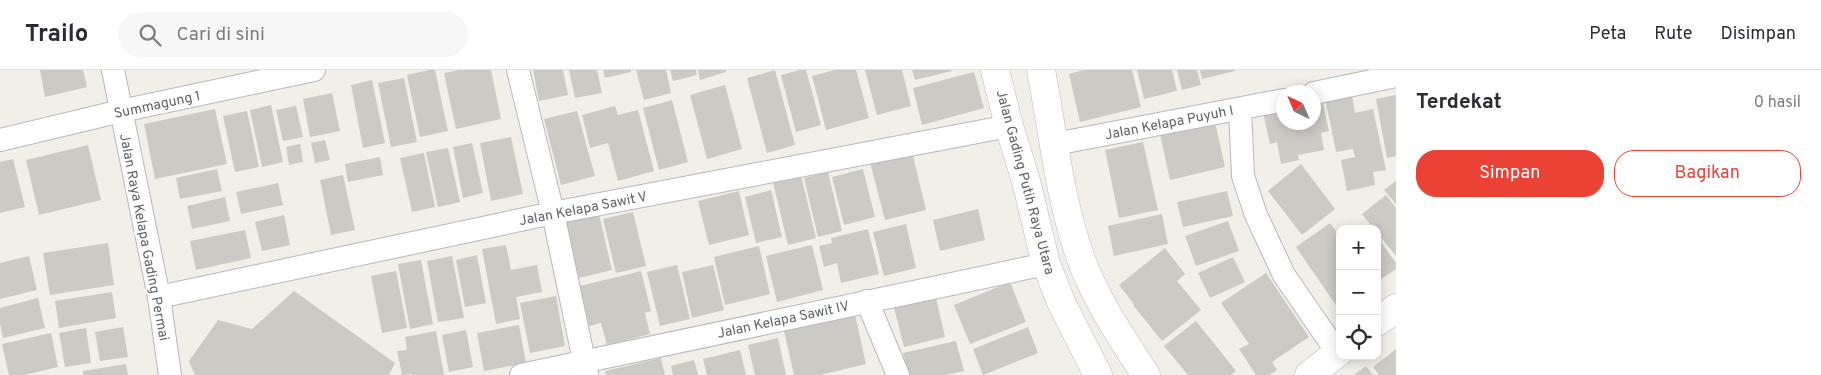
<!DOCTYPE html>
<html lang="id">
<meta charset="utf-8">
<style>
:root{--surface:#fff;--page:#f7f7f7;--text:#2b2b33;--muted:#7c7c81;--line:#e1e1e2;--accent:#ea4335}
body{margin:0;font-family:Overpass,sans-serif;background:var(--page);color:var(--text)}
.controls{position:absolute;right:15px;bottom:15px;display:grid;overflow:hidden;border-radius:10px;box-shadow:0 2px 12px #0003}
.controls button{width:45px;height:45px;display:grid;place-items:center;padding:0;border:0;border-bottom:1px solid var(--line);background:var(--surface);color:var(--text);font:25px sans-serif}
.compass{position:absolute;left:1276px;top:15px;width:45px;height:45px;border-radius:50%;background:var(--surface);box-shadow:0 2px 12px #0003;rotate:316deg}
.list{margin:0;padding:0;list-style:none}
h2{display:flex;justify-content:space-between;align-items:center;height:65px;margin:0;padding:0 20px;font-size:21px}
h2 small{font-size:16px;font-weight:400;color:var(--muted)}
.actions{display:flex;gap:10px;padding:15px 20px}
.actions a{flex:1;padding:11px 0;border:1px solid var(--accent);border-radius:20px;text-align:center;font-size:18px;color:var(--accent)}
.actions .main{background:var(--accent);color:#fff}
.icon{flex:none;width:28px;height:28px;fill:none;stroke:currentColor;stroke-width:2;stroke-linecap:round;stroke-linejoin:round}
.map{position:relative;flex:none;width:1396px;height:305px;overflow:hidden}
header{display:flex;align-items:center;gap:30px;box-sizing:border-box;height:70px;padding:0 25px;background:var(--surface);border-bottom:1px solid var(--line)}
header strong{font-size:24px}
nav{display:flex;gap:28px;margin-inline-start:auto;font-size:18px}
.search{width:350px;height:45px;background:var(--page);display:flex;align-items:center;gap:12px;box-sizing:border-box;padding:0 18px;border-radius:28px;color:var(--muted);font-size:19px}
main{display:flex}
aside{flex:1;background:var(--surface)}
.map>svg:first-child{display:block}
</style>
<header>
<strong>Trailo</strong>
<div class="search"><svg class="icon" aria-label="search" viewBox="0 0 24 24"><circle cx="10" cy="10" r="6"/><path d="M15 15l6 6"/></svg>Cari di sini</div>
<nav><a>Peta</a><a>Rute</a><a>Disimpan</a></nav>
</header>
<main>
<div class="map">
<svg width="1396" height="305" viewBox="0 0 1396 305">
<rect width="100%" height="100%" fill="#f1efe8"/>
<g fill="#cccac5">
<path d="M40,0H83L87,17L45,27Z"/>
<path d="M429,0H435L448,61L420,67L407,5Z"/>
<path d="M459,0H491L501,49L456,59L444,3Z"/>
<path d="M533,0H563L568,25L539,31Z"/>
<path d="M569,0H597L602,23L575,28Z"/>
<path d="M603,0H631V2L605,8Z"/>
<path d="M636,0H666L671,23L644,30Z"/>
<path d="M670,0H696L697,5L673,11Z"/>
<path d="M698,0H726V2L700,10Z"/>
<path d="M775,0L795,75L767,83L747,8Z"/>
<path d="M800,0H806L821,55L796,62L781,5Z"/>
<path d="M835,0H856L869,48L826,60L812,6Z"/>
<path d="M865,0H902L911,36L877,45Z"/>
<path d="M912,0H951L952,1L915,10Z"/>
<path d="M1084,0H1132L1141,37L1080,52L1069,4Z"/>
<path d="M1137,0H1172L1177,21L1144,29Z"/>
<path d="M1177,0H1197L1201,15L1182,20Z"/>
<path d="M1200,0H1235V1L1202,9Z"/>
<path d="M974,2L984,38L922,55L913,18Z"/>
<path d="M404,8L417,72L391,77L378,13Z"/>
<path d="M372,10L385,73L363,78L351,15Z"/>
<path d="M725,15L742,79L707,89L690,25Z"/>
<path d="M332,23L340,61L310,67L303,29Z"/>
<path d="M1396,25V86L1387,88L1376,29Z"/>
<path d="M1352,26L1355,43L1373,39L1386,100L1373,102L1375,115L1347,121L1341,90L1355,87L1353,79L1336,82L1326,32Z"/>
<path d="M672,30L688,92L659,100L643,38Z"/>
<path d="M1322,30L1329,61L1321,63L1324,80L1298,85L1299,90L1281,94L1277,72L1270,74L1263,43L1284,39V52H1314V32Z"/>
<path d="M271,35L283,92L262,97L250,40Z"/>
<path d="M296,36L303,67L283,71L276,40Z"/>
<path d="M615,36L618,45L638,40L654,101L618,111L608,73L590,78L582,45Z"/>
<path d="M215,39L227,94L155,109L144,54Z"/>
<path d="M247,41L259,97L235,102L223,46Z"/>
<path d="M577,41L595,106L561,115L544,49Z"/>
<path d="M1215,52L1225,97L1170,110L1160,64Z"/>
<path d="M511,67L523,124L491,131L480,73Z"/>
<path d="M325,70L330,90L315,93L311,73Z"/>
<path d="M1143,72L1158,140L1119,148L1105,80Z"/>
<path d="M472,73L483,123L463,128L453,77Z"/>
<path d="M300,74L303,92L289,95L286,77Z"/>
<path d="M88,75L101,130L39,145L26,90Z"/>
<path d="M448,78L460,132L438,137L426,82Z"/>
<path d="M912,82L926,140L885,150L870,92Z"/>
<path d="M424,83L435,137L412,142L400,88Z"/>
<path d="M380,87L383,105L348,112L345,94Z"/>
<path d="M13,89L25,137L0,143V92Z"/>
<path d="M1301,94L1335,139L1302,165L1268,121Z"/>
<path d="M217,99L222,121L180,129L176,108Z"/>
<path d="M863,99L875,147L844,155L832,107Z"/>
<path d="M800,101L816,168L788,175L772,108Z"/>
<path d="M828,102L842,161L818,167L804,108Z"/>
<path d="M343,105L355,160L331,165L320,110Z"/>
<path d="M1396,111V134L1384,120Z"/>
<path d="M278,113L283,135L241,144L236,122Z"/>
<path d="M771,120L782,167L756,173L745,127Z"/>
<path d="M739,121L749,165L709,175L698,131Z"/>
<path d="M1227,121L1233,146L1183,157L1177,132Z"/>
<path d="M1386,125L1396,138V186L1377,163V159H1374L1362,144Z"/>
<path d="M225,127L230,151L192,159L187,136Z"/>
<path d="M597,136L612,200L579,208L564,144Z"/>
<path d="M978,139L985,170L940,181L933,150Z"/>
<path d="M633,142L646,196L616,203L603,149Z"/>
<path d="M1162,144L1168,174L1114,186L1108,156Z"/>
<path d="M284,145L290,175L262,181L255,152Z"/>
<path d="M1228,151L1239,181L1196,196L1185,166Z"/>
<path d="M1330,153L1340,167V241L1296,177Z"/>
<path d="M906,154L916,198L884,206L873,162Z"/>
<path d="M868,159L879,204L841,213L837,193L824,197L819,176L832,173L831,168Z"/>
<path d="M245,160L251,188L196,200L190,171Z"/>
<path d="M1377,166L1396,193V199L1377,212Z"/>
<path d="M108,173L114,215L50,225L43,183Z"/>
<path d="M506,175L511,200L537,195L542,222L516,227L520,249L496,254L482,179Z"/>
<path d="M812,175L823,220L777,232L766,186Z"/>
<path d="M759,176L770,224L725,235L714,187Z"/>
<path d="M1165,178L1185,204L1177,211L1201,240L1162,271L1133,235L1134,234L1119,215Z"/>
<path d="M477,185L486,233L465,237L456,190Z"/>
<path d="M29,186L37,220L0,229V193Z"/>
<path d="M452,186L464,248L438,252L427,191Z"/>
<path d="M1233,187L1245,212L1210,228L1198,203Z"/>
<path d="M421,190L433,254L410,259L398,194Z"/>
<path d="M677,195L690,249L660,256L647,202Z"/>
<path d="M713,195L724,240L692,248L682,202Z"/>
<path d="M396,201L407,258L382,263L371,206Z"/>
<path d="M641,201L651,241L645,243L650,264L607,275L601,253L589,256L580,216Z"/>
<path d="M1266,203L1309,267L1272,292L1277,300L1269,305H1256L1239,279L1249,274L1221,233Z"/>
<path d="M1010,212L1026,252L970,274L954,235Z"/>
<path d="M294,221L395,293L389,305H195L189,291L218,250L252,259Z"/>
<path d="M112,222L116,248L59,258L55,231Z"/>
<path d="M556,226L565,276L530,283L520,233Z"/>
<path d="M38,228L45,258L3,268L0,253V238Z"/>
<path d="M936,228L945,267L904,277L894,238Z"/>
<path d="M855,245L866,294L820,305H794L784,261Z"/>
<path d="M1196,251L1236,301L1231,305H1188L1164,276Z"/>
<path d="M519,255L526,293L484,301L477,263Z"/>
<path d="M123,257L128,287L100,291L95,262Z"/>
<path d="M1028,257L1038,283L983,305L973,279Z"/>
<path d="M86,258L91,293L65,297L59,263Z"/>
<path d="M466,260L473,297L449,302L442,265Z"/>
<path d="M436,261L444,305H412V304L402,305L397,281L407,280L405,267Z"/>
<path d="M51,263L58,297L24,305H9L2,274Z"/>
<path d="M778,268L786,305H755L748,275Z"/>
<path d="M956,271L964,301L945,305H909L903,283Z"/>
<path d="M1396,279V305H1379L1373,297Z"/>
<path d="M740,280L746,305H707L703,289Z"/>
<path d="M661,288L665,305H606L605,301Z"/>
<path d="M694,290L698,305H673L671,296Z"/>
<path d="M126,294L128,305H83V301Z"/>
<path d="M1366,296L1373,305H1354Z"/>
</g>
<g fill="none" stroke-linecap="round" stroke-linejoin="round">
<g stroke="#b5b8bc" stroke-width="24">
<g id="street">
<path d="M113,0L159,227L170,305"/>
<path d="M518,0L553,143L587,305"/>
<path d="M1314,23L1396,6"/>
<path d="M1240,39L1243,106L1256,145L1284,205L1337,282"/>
<path d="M0,70L121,41L314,0"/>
<path d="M1055,74L1284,30"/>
<path d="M159,227L553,143L1009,56"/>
<path d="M867,231L898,305"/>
<path d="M521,305L1046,194"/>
</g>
</g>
<g stroke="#b6babf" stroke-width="29">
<g id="secondary">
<path d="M995,0L1009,56L1026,111L1046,194L1062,234L1098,305"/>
<path d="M1041,0C1053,62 1059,126 1080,186C1095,229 1121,267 1146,305"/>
<path d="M1377,252L1396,238"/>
<path d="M1309,305L1340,281"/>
</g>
</g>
<use href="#street" stroke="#fff" stroke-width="22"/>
<use href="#secondary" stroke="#fff" stroke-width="28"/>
</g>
<g text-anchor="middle" stroke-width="4.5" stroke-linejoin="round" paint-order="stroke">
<g font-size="14" fill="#5f6368" stroke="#fff">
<text transform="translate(157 34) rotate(-12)" y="5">Summagung 1</text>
<text transform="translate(1169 52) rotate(-11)" y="5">Jalan Kelapa Puyuh I</text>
<text transform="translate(1026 112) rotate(75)" y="5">Jalan Gading Putih Raya Utara</text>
<text transform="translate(583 138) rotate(-11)" y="5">Jalan Kelapa Sawit V</text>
<text transform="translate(145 167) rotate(79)" y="5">Jalan Raya Kelapa Gading Permai</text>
<text transform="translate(783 249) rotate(-12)" y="5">Jalan Kelapa Sawit IV</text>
</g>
</g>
</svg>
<div class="controls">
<button>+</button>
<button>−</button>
<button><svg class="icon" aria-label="locate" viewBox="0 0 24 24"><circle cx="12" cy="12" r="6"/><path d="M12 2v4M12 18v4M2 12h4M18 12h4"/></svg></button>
</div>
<svg class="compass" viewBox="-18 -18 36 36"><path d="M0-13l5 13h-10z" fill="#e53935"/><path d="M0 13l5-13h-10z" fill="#7c7c81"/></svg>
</div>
<aside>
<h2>Terdekat<small>0 hasil</small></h2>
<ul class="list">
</ul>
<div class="actions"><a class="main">Simpan</a><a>Bagikan</a></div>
</aside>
</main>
